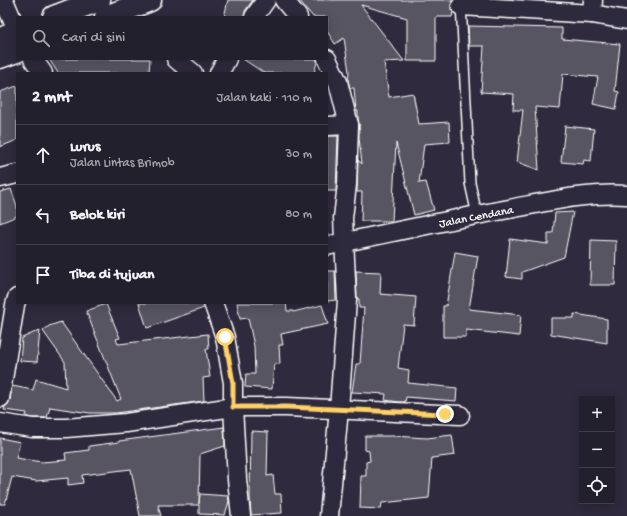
<!DOCTYPE html>
<html lang="id">
<meta charset="utf-8">
<style>
:root{--surface:#23202e;--page:#2f2d3a;--text:#f1f3f6;--muted:#a3a3aa;--line:#403e4a}
body{margin:0;font-family:"Gochi Hand",sans-serif;background:var(--page);color:var(--text)}
.controls{position:absolute;right:12px;bottom:12px;display:grid;overflow:hidden;border-radius:0px;box-shadow:0 2px 10px #0003}
.controls button{width:36px;height:36px;display:grid;place-items:center;padding:0;border:0;border-bottom:1px solid var(--line);background:var(--surface);color:var(--text);font:20px sans-serif}
.stop{position:absolute;width:12px;height:12px;margin:-9px;border:3px solid #ffd166;border-radius:50%;background:#fff}
.stop.end{background:#ffd166;border-color:#fff;box-shadow:0 1px 4px #0008}
.list{margin:0;padding:0;list-style:none}
h2{display:flex;justify-content:space-between;align-items:center;height:52px;margin:0;padding:0 16px;font-size:17px}
h2 small{font-size:13px;font-weight:400;color:var(--muted)}
.list li{display:grid;grid-template-columns:26px 1fr auto;gap:12px;align-items:center;box-sizing:border-box;height:60px;padding:0 16px;border-top:1px solid var(--line)}
.list b{display:block;font-size:15px;white-space:nowrap}
.list p{margin:0;font-size:13px;white-space:nowrap;color:var(--muted)}
.list em{font-size:13px;font-style:normal;color:var(--muted)}
.icon{flex:none;width:22px;height:22px;fill:none;stroke:currentColor;stroke-width:2;stroke-linecap:round;stroke-linejoin:round}
.map{position:relative;flex:none;width:627px;height:516px;overflow:hidden}
.search{position:absolute;background:var(--surface);box-shadow:0 2px 10px #0003;left:16px;top:16px;width:312px;height:44px;display:flex;align-items:center;gap:10px;box-sizing:border-box;padding:0 14px;border-radius:0px;color:var(--muted);font-size:15px}
.panel{position:absolute;background:var(--surface);box-shadow:0 2px 10px #0003;left:16px;top:72px;width:312px;height:232px;border-radius:0px}
.map>svg:first-child{display:block}
</style>
<div class="map">
<svg width="627" height="516" viewBox="0 0 627 516">
<rect width="100%" height="100%" fill="#2f2a3d"/>
<filter id="ink" filterUnits="userSpaceOnUse"><feTurbulence type="fractalNoise" baseFrequency=".025" numOctaves="2"/><feDisplacementMap in="SourceGraphic" scale="8" xChannelSelector="R" yChannelSelector="G"/><feConvolveMatrix kernelMatrix="1 2 1 2 8 2 1 2 1" color-interpolation-filters="sRGB"/></filter>
<g filter="url(#ink)">
<g fill="#595564" stroke="#fff">
<path d="M228,0H253L245,11L244,17H224Z"/>
<path d="M299,0H452L451,6V10L453,12L452,17H436V61H407V18L361,5L404,61L384,62L389,97L413,93L419,124L449,122L450,142L424,144L419,183L426,182L434,210L414,215L396,143L392,221H361L362,192H357L358,160L362,164L359,138V124L358,118V111H356L354,88H350L348,80L349,72L344,38L335,44L327,31V17H313Z"/>
<path d="M468,26L562,28V39L620,44L615,91L619,92L616,109L593,104L598,77L563,74L560,109L535,107L539,170L517,162L523,110H513L514,94L481,92L484,46H469Z"/>
<path d="M49,59H150L149,73H58Z"/>
<path d="M243,59H317V62L314,73H264Z"/>
<path d="M17,86V140L0,147V92Z"/>
<path d="M565,126L594,129L591,161L584,160L583,164L561,162Z"/>
<path d="M327,136H338L336,191H327Z"/>
<path d="M11,189L17,206V216L0,223V192Z"/>
<path d="M573,212L564,257L522,272V279L506,277L510,239L548,244V233H553L555,213Z"/>
<path d="M591,240L616,241L615,285H590Z"/>
<path d="M455,252L478,256L469,309L521,315L519,336L466,330V337H443V306H446Z"/>
<path d="M327,271H335L336,300L327,301Z"/>
<path d="M356,271L381,272L380,294L416,297L414,325L403,324L398,368L409,370L408,383L457,388L456,401L406,397L405,402H399L385,400L386,394L352,392L356,364H360L364,308H359V299H357Z"/>
<path d="M139,303H203L204,308L147,328Z"/>
<path d="M237,303H286L287,311H293V312L322,305L328,324L281,334L283,345H279L280,364H274L272,389L245,387L246,374H255L254,346L248,318L240,319Z"/>
<path d="M106,304L120,338L116,339L118,344L208,334L209,349H206L210,377L203,378L204,401L116,413H90L50,407L47,418H33L26,416L27,413L4,410L5,407L8,404L10,400L12,386L33,390L36,379L66,388L65,362L43,331L49,326L61,322L117,401L121,399L86,311Z"/>
<path d="M574,314L607,319V343L551,334V318H574Z"/>
<path d="M40,330L37,362L20,361L22,338Z"/>
<path d="M224,427L225,446L200,454L199,504L200,494L228,496L229,501L225,515L199,514V505H158L161,516H140L131,469L82,475L83,483L68,485V478L36,481L12,477L5,504H0V438L20,442L16,458L42,462L66,460L65,453L89,450V446L119,442V441Z"/>
<path d="M251,431L268,432L267,476L273,475L275,494H281L282,513L251,515L250,498Z"/>
<path d="M452,435L455,455L432,458L429,498L382,503L381,509L360,508L361,476H366V462L370,461L369,451L365,450V436H394L427,438Z"/>
</g>
<g fill="none" stroke-linecap="round" stroke-linejoin="round">
<g stroke="#fff" stroke-width="12">
<path id="service" d="M461,3L470,183L477,215"/>
</g>
<g stroke="#fff" stroke-width="21">
<g id="minor">
<path d="M4,0L17,31"/>
<path d="M284,0L298,17"/>
<path d="M593,0L592,14L627,20"/>
<path d="M461,6L592,14"/>
<path d="M254,17L266,0"/>
<path d="M33,59L43,73"/>
<path d="M176,59L193,73"/>
<path d="M327,59L338,82L349,125L347,184L343,218L347,300L339,409L329,516"/>
<path d="M219,73L227,59"/>
<path d="M327,126L349,125"/>
<path d="M0,178L17,174"/>
<path d="M327,246C388,233 448,220 509,209C547,202 588,192 627,195"/>
<path d="M213,303L225,337L233,383V407L237,479L241,516"/>
<path d="M0,398L15,305L17,298"/>
<path d="M0,423L32,428H66L126,423L233,407H287L460,415"/>
</g>
</g>
<g stroke="#fff" stroke-width="25">
<g id="secondary">
<path d="M54,17L99,0"/>
<path d="M106,17L150,0"/>
<path d="M0,40L17,31"/>
<path d="M0,57L17,51"/>
</g>
</g>
<use href="#service" stroke="#2f2a3d" stroke-width="9"/>
<use href="#minor" stroke="#2f2a3d" stroke-width="18"/>
<use href="#secondary" stroke="#2f2a3d" stroke-width="22"/>
</g>
</g>
<g fill="none" stroke-linecap="round" stroke-linejoin="round" filter="url(#ink)">
<path stroke="#ffd166" stroke-width="5" d="M225,337L233,383V407H287L445,414"/>
</g>
<g text-anchor="middle" stroke-width="3" stroke-linejoin="round" paint-order="stroke">
<g font-size="12" fill="#fff" stroke="#2f2a3d">
<text transform="translate(476 216) rotate(-11)" y="4">Jalan Cendana</text>
</g>
</g>
</svg>
<div class="controls">
<button>+</button>
<button>−</button>
<button><svg class="icon" aria-label="locate" viewBox="0 0 24 24"><circle cx="12" cy="12" r="6"/><path d="M12 2v4M12 18v4M2 12h4M18 12h4"/></svg></button>
</div>
<div class="stop" style="left:225px;top:337px"></div>
<div class="stop end" style="left:445px;top:414px"></div>
<div class="search"><svg class="icon" aria-label="search" viewBox="0 0 24 24"><circle cx="10" cy="10" r="6"/><path d="M15 15l6 6"/></svg>Cari di sini</div>
<section class="panel">
<h2>2 mnt<small>Jalan kaki · 110 m</small></h2>
<ul class="list">
<li><svg class="icon" aria-label="ahead" viewBox="0 0 24 24"><path d="M12 20V5M6 11l6-6 6 6"/></svg><div><b>Lurus</b><p>Jalan Lintas Brimob</p></div><em>30 m</em></li>
<li><svg class="icon" aria-label="left" viewBox="0 0 24 24"><path d="M17 20v-9H6M10 6l-5 5 5 5"/></svg><div><b>Belok kiri</b></div><em>80 m</em></li>
<li><svg class="icon" aria-label="arrive" viewBox="0 0 24 24"><path d="M6 21V4h12l-3 4 3 4H6"/></svg><div><b>Tiba di tujuan</b></div></li>
</ul>
</section>
</div>
